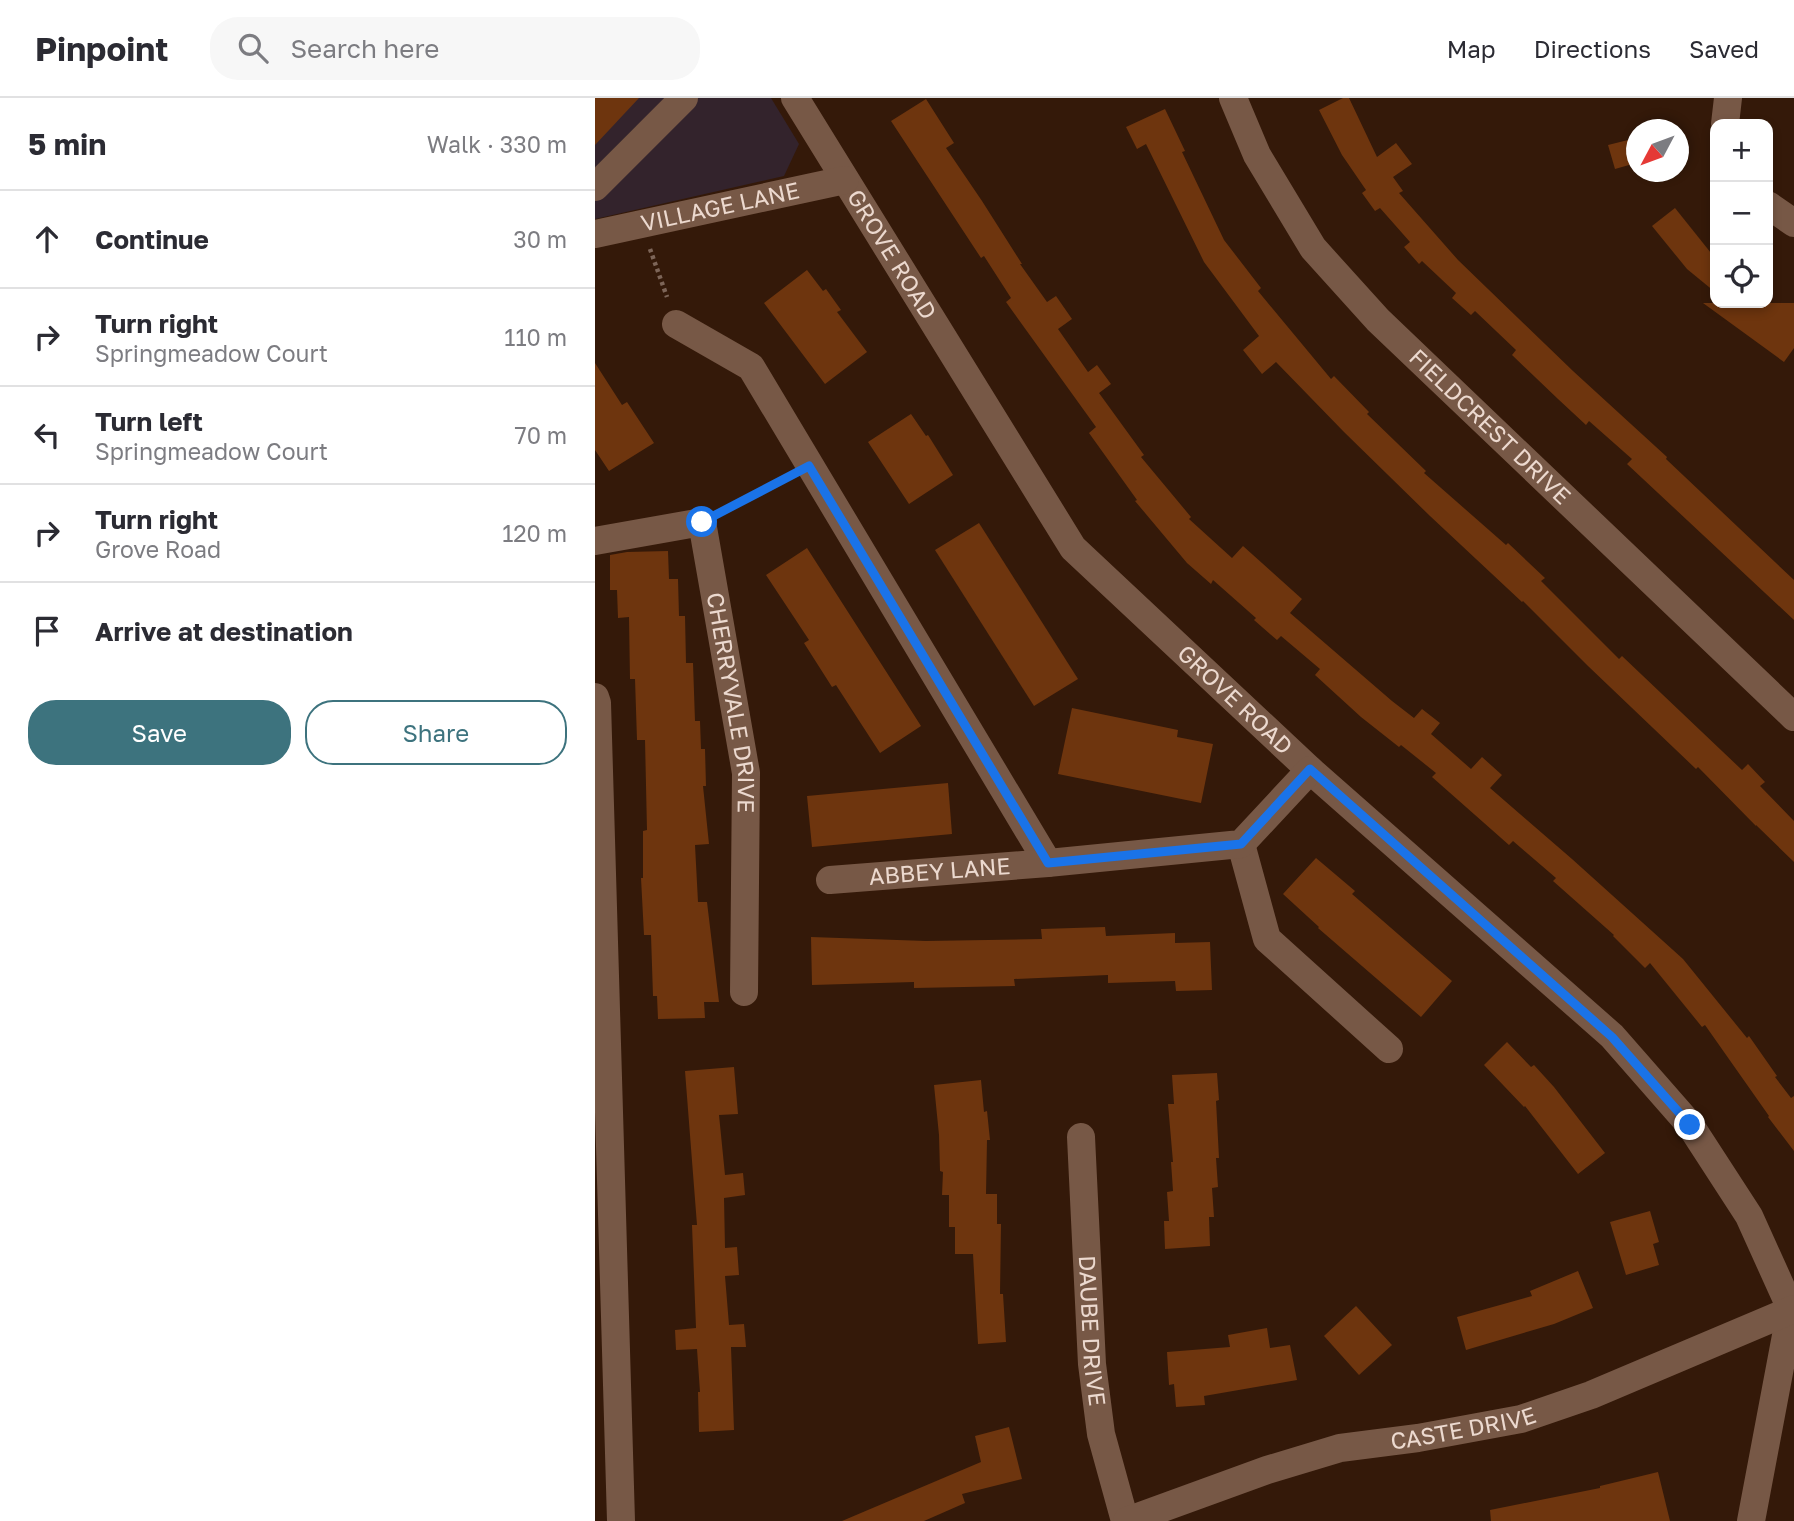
<!DOCTYPE html>
<meta charset="utf-8">
<style>
:root{--surface:#fff;--page:#f7f7f7;--text:#2b2b33;--muted:#7c7c81;--line:#e1e1e2;--accent:#3d737e}
body{margin:0;font-family:"Golos Text",sans-serif;background:var(--page);color:var(--text)}
.controls{position:absolute;right:21px;top:21px;display:grid;overflow:hidden;border-radius:14px;box-shadow:0 4px 10px #0003}
.controls button{width:63px;height:63px;display:grid;place-items:center;padding:0;border:0;border-bottom:2px solid var(--line);background:var(--surface);color:var(--text);font:35px sans-serif}
.compass{position:absolute;left:1031px;top:21px;width:63px;height:63px;border-radius:50%;background:var(--surface);box-shadow:0 4px 10px #0003;rotate:229deg}
.stop{position:absolute;width:21px;height:21px;margin:-16px;border:5px solid #1a73e8;border-radius:50%;background:#fff}
.stop.end{background:#1a73e8;border-color:#fff;box-shadow:0 2px 7px #0008}
.list{margin:0;padding:0;list-style:none}
h2{display:flex;justify-content:space-between;align-items:center;height:91px;margin:0;padding:0 28px;font-size:30px}
h2 small{font-size:23px;font-weight:400;color:var(--muted)}
.list li{display:grid;grid-template-columns:46px 1fr auto;gap:21px;align-items:center;box-sizing:border-box;height:98px;padding:0 28px;border-top:2px solid var(--line)}
.list b{display:block;font-size:26px;white-space:nowrap}
.list p{margin:0;font-size:23px;white-space:nowrap;color:var(--muted)}
.list em{font-size:23px;font-style:normal;color:var(--muted)}
.actions{display:flex;gap:14px;padding:21px 28px}
.actions a{flex:1;padding:16px 0;border:2px solid var(--accent);border-radius:28px;text-align:center;font-size:24px;color:var(--accent)}
.actions .main{background:var(--accent);color:#fff}
.icon{flex:none;width:38px;height:38px;fill:none;stroke:currentColor;stroke-width:2;stroke-linecap:round;stroke-linejoin:round}
.map{position:relative;flex:none;width:1199px;height:1423px;overflow:hidden}
header{display:flex;align-items:center;gap:42px;box-sizing:border-box;height:98px;padding:0 35px;background:var(--surface);border-bottom:2px solid var(--line)}
header strong{font-size:33px}
nav{display:flex;gap:38px;margin-inline-start:auto;font-size:24px}
.search{width:490px;height:63px;background:var(--page);display:flex;align-items:center;gap:18px;box-sizing:border-box;padding:0 24px;border-radius:28px;color:var(--muted);font-size:26px}
main{display:flex}
aside{flex:1;background:var(--surface)}
.map>svg:first-child{display:block}
</style>
<header>
<strong>Pinpoint</strong>
<div class="search"><svg class="icon" aria-label="search" viewBox="0 0 24 24"><circle cx="10" cy="10" r="6"/><path d="M15 15l6 6"/></svg>Search here</div>
<nav><a>Map</a><a>Directions</a><a>Saved</a></nav>
</header>
<main>
<aside>
<h2>5 min<small>Walk · 330 m</small></h2>
<ul class="list">
<li><svg class="icon" aria-label="ahead" viewBox="0 0 24 24"><path d="M12 20V5M6 11l6-6 6 6"/></svg><div><b>Continue</b></div><em>30 m</em></li>
<li><svg class="icon" aria-label="right" viewBox="0 0 24 24"><path d="M7 20v-9h11M14 6l5 5-5 5"/></svg><div><b>Turn right</b><p>Springmeadow Court</p></div><em>110 m</em></li>
<li><svg class="icon" aria-label="left" viewBox="0 0 24 24"><path d="M17 20v-9H6M10 6l-5 5 5 5"/></svg><div><b>Turn left</b><p>Springmeadow Court</p></div><em>70 m</em></li>
<li><svg class="icon" aria-label="right" viewBox="0 0 24 24"><path d="M7 20v-9h11M14 6l5 5-5 5"/></svg><div><b>Turn right</b><p>Grove Road</p></div><em>120 m</em></li>
<li><svg class="icon" aria-label="arrive" viewBox="0 0 24 24"><path d="M6 21V4h12l-3 4 3 4H6"/></svg><div><b>Arrive at destination</b></div></li>
</ul>
<div class="actions"><a class="main">Save</a><a>Share</a></div>
</aside>
<div class="map">
<svg width="1199" height="1423" viewBox="0 0 1199 1423">
<rect width="100%" height="100%" fill="#341909"/>
<path fill="#33232c" d="M0,0H176L204,46L189,78L0,121Z"/>
<g fill="#6e350e">
<path d="M0,0H44L0,47Z"/>
<path d="M748,0H754L782,59L801,45L817,66L798,79L808,93L804,95L863,162L978,273L1072,359L1071,361L1199,482V522L1032,366L1037,361L994,323L991,327L963,301L917,257L921,252L880,213L876,217L857,200L861,195L827,163L824,166L809,149L815,144L785,110L780,113L767,95L771,92L747,57L724,12Z"/>
<path d="M331,1L359,45L351,50L387,103L427,166H425L452,204L461,198L477,221L463,231L493,274L502,267L516,286L504,295L549,357L546,359L596,419L594,421L637,460L648,448L707,501L695,515L797,603L819,620L827,611L845,625L836,636L876,671L887,659L907,677L895,690L977,761L1088,861L1152,940L1154,938L1182,978L1180,979L1196,1000L1199,998V1053L1173,1019L1174,1018L1110,927L1107,929L1055,865L1050,870L1018,838L1019,837L958,783L961,780L918,743L914,747L837,679L841,675L806,647L804,649L766,619L720,577L725,571L686,538L682,542L659,522L661,520L618,482L616,486L592,465L540,403L542,402L494,335L501,329L411,204L416,200L389,158L386,160L296,23Z"/>
<path d="M570,11L590,53L587,54L629,142L666,190L663,193L736,281L739,278L774,314L772,316L831,373L829,375L911,447L913,445L950,480L946,483L1024,561L1027,558L1147,672L1153,666L1170,684L1165,688L1199,723V764L1161,727V728L1103,669L1101,671L993,568L928,503L927,504L835,418L749,334L681,264L667,276L648,252L664,238L609,164L551,46L542,51L531,29Z"/>
<path d="M1041,40V65L1020,71L1013,47Z"/>
<path d="M1080,110L1120,160V194L1092,171L1057,128Z"/>
<path d="M212,172L228,193L231,191L246,212L242,214L272,254L230,286L169,205Z"/>
<path d="M1108,205H1199V250L1189,264Z"/>
<path d="M0,265L27,307L32,304L59,345L14,373L0,352Z"/>
<path d="M316,316L331,338L333,337L358,377L314,406L273,344Z"/>
<path d="M384,425L483,581L439,608L340,452Z"/>
<path d="M212,450L326,628L285,655L241,587L237,589L209,545L214,542L171,477Z"/>
<path d="M73,453L74,481H83L84,518H90L91,565H98L100,623H105L106,651H110L111,688H108L114,746L100,747L103,804H112L124,904H109L110,920L63,921L62,898H58L56,837H49L46,780H48V733L52,732L50,642H42L40,581H35L34,519L23,520L22,492H15V457L32,454Z"/>
<path d="M477,610L583,632L582,639L618,646L606,705L463,676Z"/>
<path d="M353,685L357,736L217,749L212,698Z"/>
<path d="M721,760L760,793L757,796L857,883L826,919L723,830L724,829L688,796Z"/>
<path d="M510,829L511,838L580,835V845L615,844L617,892L581,893L580,883L513,885V877L419,881L420,888L319,890V884L217,887L216,839L331,843L447,841L446,831Z"/>
<path d="M912,944L936,969L939,967L959,989L1010,1055L983,1076L930,1008L929,1009L889,967Z"/>
<path d="M139,969L143,1016L124,1017L130,1077L148,1075L150,1097L129,1100L130,1150L142,1149L144,1177L130,1178L134,1227L149,1226L151,1249H136L139,1332L104,1334L103,1294H105L102,1251L81,1252L80,1232L101,1230L97,1127H102L90,973Z"/>
<path d="M622,975L624,1002L621,1003L624,1060H621L623,1089L617,1090L619,1119H614L615,1148L570,1151L569,1123H574L572,1094L578,1093L576,1064H578L573,1006H579L577,977Z"/>
<path d="M386,982L389,1014L392,1013L395,1042H392L391,1096H402V1126H406L405,1196H408L411,1244L383,1246L378,1156H360V1129H354V1097H347L348,1074L345,1073L344,1037L339,987Z"/>
<path d="M1055,1113L1064,1144L1058,1146L1064,1167L1031,1177L1015,1124Z"/>
<path d="M983,1173L998,1210L959,1226L871,1252L862,1219L937,1198L935,1193Z"/>
<path d="M761,1208L797,1247L764,1277L729,1238Z"/>
<path d="M672,1230L675,1250L695,1247L702,1282L609,1298L610,1307L581,1309L579,1286L574,1287L572,1254L635,1249L633,1237Z"/>
<path d="M414,1329L427,1381L367,1396L370,1405L329,1423H247L386,1364L380,1338Z"/>
<path d="M1063,1374L1075,1423H896L895,1412L1005,1390V1388Z"/>
</g>
<g fill="none" stroke-linecap="round" stroke-linejoin="round">
<g stroke="#7d6558" stroke-width="4.5" stroke-dasharray="3.5 3.5" stroke-linecap="butt">
<path d="M55,151L72,199"/>
<path d="M130,412L190,380"/>
</g>
<g stroke="#775846" stroke-width="28">
<path id="s1" d="M200,0L478,450L715,672L1017,938L1095,1027L1154,1118L1196,1211L1156,1423"/>
<path id="s2" d="M638,0L662,57L718,150L783,222L1199,619"/>
<path d="M1130,26L1133,0"/>
<path d="M0,89L89,0"/>
<path d="M1173,107L1199,125"/>
<path id="s3" d="M0,136L250,82"/>
<path d="M81,226L156,269L453,765"/>
<path id="s4" d="M0,443L107,424L151,675L149,894"/>
<path d="M0,599L2,605L26,1423"/>
<path d="M646,746L672,841L794,951"/>
<path id="s5" d="M235,782L453,765L646,746L715,672"/>
<path id="s6" d="M486,1039L497,1266L506,1336L530,1423"/>
<path id="s7" d="M532,1423L672,1372L745,1350L823,1340L926,1321L996,1297L1199,1211"/>
</g>
</g>
<g fill="none" stroke-linecap="round" stroke-linejoin="round">
<path stroke="#1a73e8" stroke-width="9" d="M107,424L214,368L453,765L646,746L715,671L1017,939L1095,1027"/>
</g>
<g text-anchor="middle" stroke-width="5" stroke-linejoin="round" paint-order="stroke">
<g font-size="23" fill="#ecd9cf" stroke="#291002">
<text dy="8" stroke="none"><textPath href="#s3" startOffset="128">VILLAGE LANE</textPath></text>
<text dy="8" stroke="none"><textPath href="#s1" startOffset="184">GROVE ROAD</textPath></text>
<text dy="8" stroke="none"><textPath href="#s2" startOffset="422">FIELDCREST DRIVE</textPath></text>
<text dy="8" stroke="none"><textPath href="#s1" startOffset="751">GROVE ROAD</textPath></text>
<text dy="8" stroke="none"><textPath href="#s4" startOffset="292">CHERRYVALE DRIVE</textPath></text>
<text dy="8" stroke="none"><textPath href="#s5" startOffset="110">ABBEY LANE</textPath></text>
<text dy="8" stroke="none"><textPath href="#s6" startOffset="194">DAUBE DRIVE</textPath></text>
<text dy="8" stroke="none"><textPath href="#s7" startOffset="350">CASTE DRIVE</textPath></text>
</g>
</g>
</svg>
<div class="controls">
<button>+</button>
<button>−</button>
<button><svg class="icon" aria-label="locate" viewBox="0 0 24 24"><circle cx="12" cy="12" r="6"/><path d="M12 2v4M12 18v4M2 12h4M18 12h4"/></svg></button>
</div>
<svg class="compass" viewBox="-18 -18 36 36"><path d="M0-13l5 13h-10z" fill="#e53935"/><path d="M0 13l5-13h-10z" fill="#7c7c81"/></svg>
<div class="stop" style="left:107px;top:424px"></div>
<div class="stop end" style="left:1095px;top:1027px"></div>
</div>
</main>
